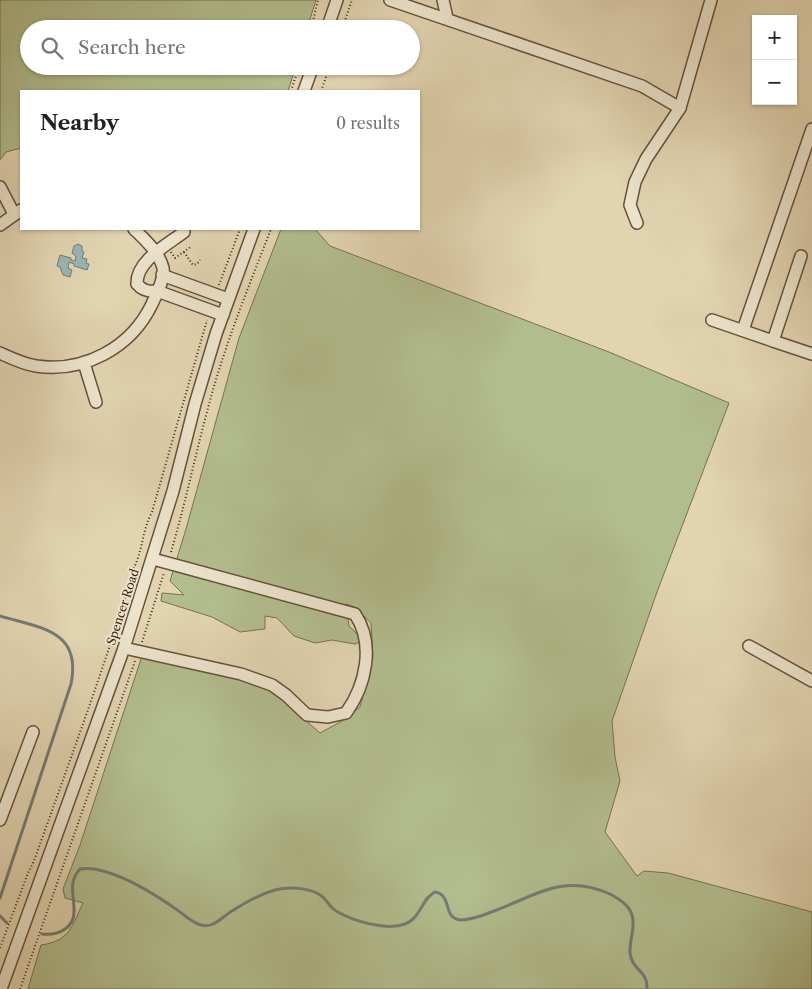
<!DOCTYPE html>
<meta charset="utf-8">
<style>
:root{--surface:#fff;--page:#f6f6f6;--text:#202124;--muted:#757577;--line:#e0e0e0}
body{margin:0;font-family:"Libre Caslon Text",serif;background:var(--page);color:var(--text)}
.controls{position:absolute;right:15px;top:15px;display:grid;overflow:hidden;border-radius:0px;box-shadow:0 1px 4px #0004}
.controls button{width:45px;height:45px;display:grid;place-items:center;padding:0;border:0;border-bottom:1px solid var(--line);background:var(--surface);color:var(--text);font:25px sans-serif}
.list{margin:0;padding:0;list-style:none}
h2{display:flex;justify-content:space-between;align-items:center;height:65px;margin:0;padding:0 20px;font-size:21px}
h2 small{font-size:16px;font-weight:400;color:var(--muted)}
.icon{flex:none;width:28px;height:28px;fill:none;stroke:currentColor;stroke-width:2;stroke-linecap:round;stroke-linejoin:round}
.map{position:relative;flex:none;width:812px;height:989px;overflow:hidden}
.search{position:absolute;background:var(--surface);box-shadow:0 1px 4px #0004;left:20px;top:20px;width:400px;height:55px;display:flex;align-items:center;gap:12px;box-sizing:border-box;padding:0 18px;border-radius:28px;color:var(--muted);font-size:19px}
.panel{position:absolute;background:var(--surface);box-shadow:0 1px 4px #0004;left:20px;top:90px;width:400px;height:140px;border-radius:0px}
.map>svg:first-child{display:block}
</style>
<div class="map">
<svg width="812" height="989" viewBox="0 0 812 989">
<rect width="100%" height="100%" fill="#e2d4b1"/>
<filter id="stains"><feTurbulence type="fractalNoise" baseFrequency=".004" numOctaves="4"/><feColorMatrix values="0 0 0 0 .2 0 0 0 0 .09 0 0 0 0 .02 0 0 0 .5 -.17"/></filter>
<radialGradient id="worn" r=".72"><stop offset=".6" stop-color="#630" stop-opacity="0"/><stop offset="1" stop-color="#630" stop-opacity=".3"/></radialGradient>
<g fill="#b2bd8d" stroke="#787250">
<path d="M0,0H316L307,29H29V66H296L288,91H21V148L6,152L0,160Z"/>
<path d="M281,229H315L330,246L609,352L729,403L657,592L612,721L615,757L620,781L605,832L637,876L644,871L668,873L812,912V989H28L41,945C70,941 72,926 83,903L65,898L63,889L80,845L142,656L242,678L270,689L320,733L342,721L360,707L373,657L371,623L355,607L346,604L349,626L360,637L362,641L355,644L332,640L315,643L294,636L277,618L265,616V629L240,632L212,617L161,601L162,593L184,595L170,581L186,529L239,338Z"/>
</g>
<path fill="#99b5b6" stroke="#747c75" d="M78,244L82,246V251L84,252L82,258L87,259L86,263L89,264L87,270L74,266V264L69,262L68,268L72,270L70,277L63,275L60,267L57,266L60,255L71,258V260L75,261L76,256L72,253L74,246Z"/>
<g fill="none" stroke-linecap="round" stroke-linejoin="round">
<g stroke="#747c75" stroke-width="3">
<path d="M0,616C40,628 82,630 71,684L0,898"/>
<path d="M0,916L7,923"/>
<path d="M42,934C58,936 75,928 74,910C74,894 68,882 80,869C108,865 151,892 173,907C181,912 190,921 198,924C203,926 209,926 213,924C220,921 225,915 232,911C246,902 263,892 280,889C294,887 312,888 323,897C328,902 330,907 336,911C353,921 386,931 405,924C420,919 422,898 435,892C453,895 442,919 461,920C472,920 484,915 494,911C537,895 564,873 610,894C619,899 629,905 632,915C636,927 629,941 630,953C632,971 648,970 647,989"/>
</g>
<g stroke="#66523b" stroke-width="14">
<g id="minor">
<path d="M390,0L642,86L680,108"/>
<path d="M443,0L447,18"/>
<path d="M327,29L337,0"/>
<path d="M304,91L313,66"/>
<path d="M0,187L14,214"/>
<path d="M637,223L630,205L635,182L646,159L680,108L711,0"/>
<path d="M0,225L21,210"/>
<path d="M184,232C167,245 136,261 137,284C143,291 149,292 157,291L223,315"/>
<path d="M801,256L773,341L812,354"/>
<path d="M162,275L228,299"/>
<path d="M712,320L773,341"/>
<path d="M743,330L812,129"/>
<path d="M0,353C11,358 23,364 36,366C84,373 131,348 152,304C156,295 165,279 163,268C159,252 145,240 134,229"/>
<path d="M84,363L96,402"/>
<path d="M749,646L812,681"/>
<path d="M124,648L241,674L272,685L286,695L307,715L328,717L346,713C366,685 375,644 355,614L153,559"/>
<path d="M0,820L33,732"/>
<path d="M1,989L124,648L173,491L195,404L216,334L254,229"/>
</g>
</g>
<g stroke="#3d2714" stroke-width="2" stroke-dasharray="1 2.5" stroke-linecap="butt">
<path d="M311,29L318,0"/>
<path d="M342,29L352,0"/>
<path d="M291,91L299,66"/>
<path d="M321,91L330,66"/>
<path d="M171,252L175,258L192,246"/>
<path d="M184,252L193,265L197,264L200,260"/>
<path d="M219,285L240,229"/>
<path d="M171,552C185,505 195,456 208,408C224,347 248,288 271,229"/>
<path d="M142,642L164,573"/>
<path d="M0,948L28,873L34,861C62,782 91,704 117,624C124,604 128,582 136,563C143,546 143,529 152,512L207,320"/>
<path d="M20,989L135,661"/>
</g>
<use href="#minor" stroke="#ece3cc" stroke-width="11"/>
</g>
<g text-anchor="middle" stroke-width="4" stroke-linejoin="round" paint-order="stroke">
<g font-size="12" fill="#3d2714" stroke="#ece3cc">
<text transform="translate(123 607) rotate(-72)" y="4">Spencer Road</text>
</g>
</g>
<rect width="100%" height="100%" filter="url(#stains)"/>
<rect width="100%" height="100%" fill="url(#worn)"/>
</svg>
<div class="controls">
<button>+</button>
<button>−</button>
</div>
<div class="search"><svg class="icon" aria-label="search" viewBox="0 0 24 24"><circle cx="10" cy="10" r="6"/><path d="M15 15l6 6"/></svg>Search here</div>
<section class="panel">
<h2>Nearby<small>0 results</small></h2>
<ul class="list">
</ul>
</section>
</div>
